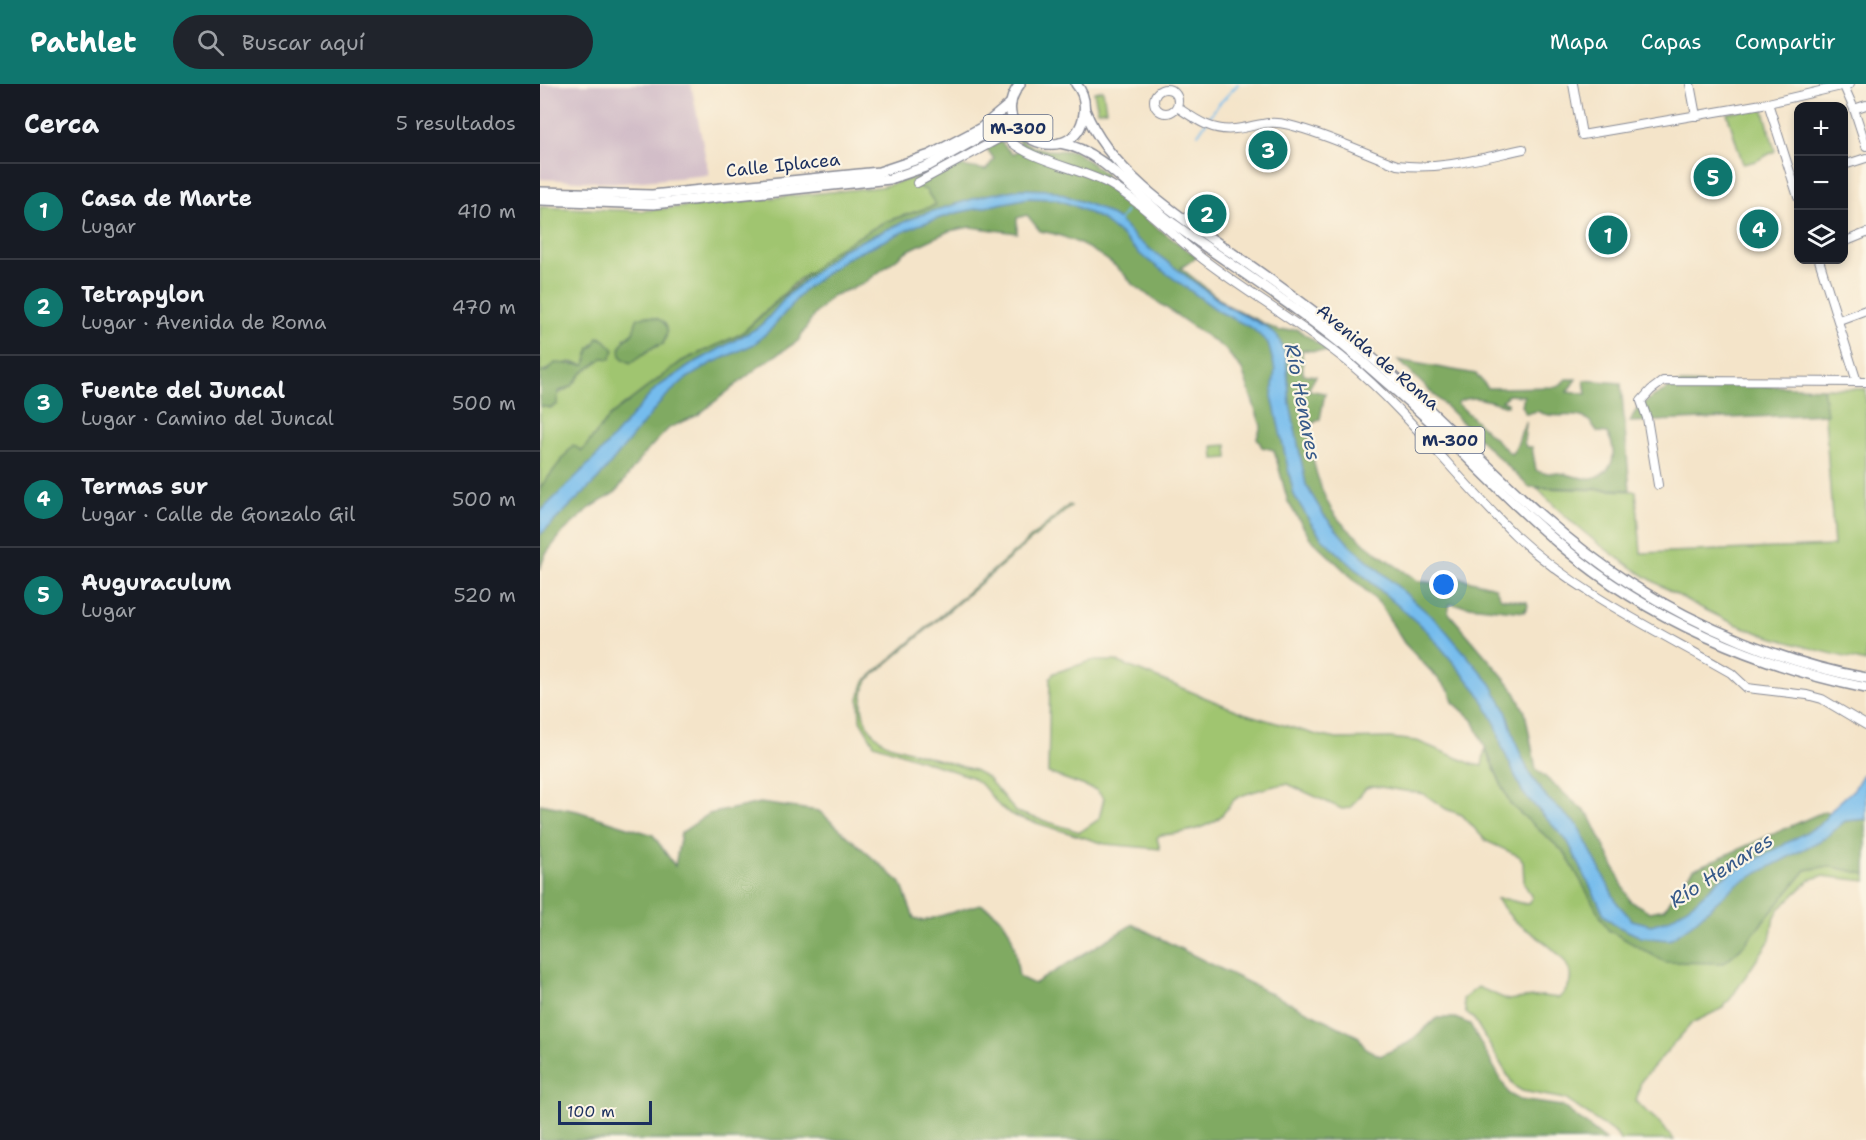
<!DOCTYPE html>
<html lang="es">
<meta charset="utf-8">
<style>
:root{--surface:#171b24;--page:#20242c;--text:#f1f3f6;--muted:#9ea1a6;--line:#363941;--accent:#0f766e}
body{margin:0;font-family:"Shantell Sans",sans-serif;background:var(--page);color:var(--text)}
.controls{position:absolute;right:18px;top:18px;display:grid;overflow:hidden;border-radius:12px;box-shadow:0 3px 9px #0003}
.controls button{width:54px;height:54px;display:grid;place-items:center;padding:0;border:0;border-bottom:2px solid var(--line);background:var(--surface);color:var(--text);font:30px sans-serif}
.scale{position:absolute;left:18px;bottom:15px;width:94px;box-sizing:border-box;padding-left:6px;border:3px solid #1b2f5e;border-top:0;font-size:16px;line-height:21px;white-space:nowrap;color:#1b2f5e;-webkit-text-stroke:4px #fcf5e5;paint-order:stroke}
.you{position:absolute;left:904px;top:501px;width:21px;height:21px;margin:-15px;border:4px solid #fff;border-radius:50%;background:#1a73e8;box-shadow:0 0 0 9px #1a73e833}
.badge{display:grid;place-items:center;width:39px;height:39px;border-radius:50%;background:var(--accent);color:#fff;font-size:20px;font-weight:700}
.pin{position:absolute;translate:-50% -50%;border:3px solid #fff;box-shadow:0 2px 6px #0006}
.list{margin:0;padding:0;list-style:none}
h2{display:flex;justify-content:space-between;align-items:center;height:78px;margin:0;padding:0 24px;font-size:26px}
h2 small{font-size:20px;font-weight:400;color:var(--muted)}
.list li{display:grid;grid-template-columns:39px 1fr auto;gap:18px;align-items:center;box-sizing:border-box;height:96px;padding:0 24px;border-top:2px solid var(--line)}
.list b{display:block;font-size:22px;white-space:nowrap}
.list p{margin:0;font-size:20px;white-space:nowrap;color:var(--muted)}
.list em{font-size:20px;font-style:normal;color:var(--muted)}
.icon{flex:none;width:33px;height:33px;fill:none;stroke:currentColor;stroke-width:2;stroke-linecap:round;stroke-linejoin:round}
.map{position:relative;flex:none;width:1326px;height:1056px;overflow:hidden}
header{display:flex;align-items:center;gap:36px;box-sizing:border-box;height:84px;padding:0 30px;background:var(--accent);color:#fff}
header strong{font-size:28px}
nav{display:flex;gap:33px;margin-inline-start:auto;font-size:21px}
.search{width:420px;height:54px;background:var(--page);display:flex;align-items:center;gap:15px;box-sizing:border-box;padding:0 21px;border-radius:33px;color:var(--muted);font-size:22px}
main{display:flex}
aside{flex:1;background:var(--surface)}
.map>svg:first-child{display:block}
</style>
<header>
<strong>Pathlet</strong>
<div class="search"><svg class="icon" aria-label="search" viewBox="0 0 24 24"><circle cx="10" cy="10" r="6"/><path d="M15 15l6 6"/></svg>Buscar aquí</div>
<nav><a>Mapa</a><a>Capas</a><a>Compartir</a></nav>
</header>
<main>
<aside>
<h2>Cerca<small>5 resultados</small></h2>
<ul class="list">
<li><span class="badge">1</span><div><b>Casa de Marte</b><p>Lugar</p></div><em>410 m</em></li>
<li><span class="badge">2</span><div><b>Tetrapylon</b><p>Lugar · Avenida de Roma</p></div><em>470 m</em></li>
<li><span class="badge">3</span><div><b>Fuente del Juncal</b><p>Lugar · Camino del Juncal</p></div><em>500 m</em></li>
<li><span class="badge">4</span><div><b>Termas sur</b><p>Lugar · Calle de Gonzalo Gil</p></div><em>500 m</em></li>
<li><span class="badge">5</span><div><b>Auguraculum</b><p>Lugar</p></div><em>520 m</em></li>
</ul>
</aside>
<div class="map">
<svg width="1326" height="1056" viewBox="0 0 1326 1056">
<rect width="100%" height="100%" fill="#fcf5e5"/>
<filter id="ink" filterUnits="userSpaceOnUse"><feTurbulence type="fractalNoise" baseFrequency=".0167" numOctaves="2"/><feDisplacementMap in="SourceGraphic" scale="12" xChannelSelector="R" yChannelSelector="G"/><feConvolveMatrix kernelMatrix="1 2 1 2 8 2 1 2 1" color-interpolation-filters="sRGB"/></filter>
<filter id="wash" filterUnits="userSpaceOnUse"><feTurbulence type="fractalNoise" baseFrequency=".008" numOctaves="4" result="noise"/><feDisplacementMap in="SourceGraphic" scale="24" xChannelSelector="R" yChannelSelector="G"/><feGaussianBlur stdDeviation="1.35" result="paint"/><feColorMatrix in="noise" values="0 0 0 0 0 0 0 0 0 0 0 0 0 0 0 0 0 1.4 0 .05"/><feComposite in="paint" operator="in"/></filter>
<g filter="url(#wash)">
<rect width="100%" height="100%" fill="#f4e4c9"/>
<path fill="#d2bdc8" d="M0,0H151L169,91L81,99L0,95Z"/>
<g fill="#a0c56f" stroke="#5e7a66" stroke-width="1.5" fill-rule="evenodd">
<path d="M563,6L566,26L558,27L554,8Z"/>
<path d="M1223,23L1235,67L1216,77L1203,80L1187,29Z"/>
<path d="M378,93L376,99L386,106L396,121L344,138L259,195L201,250L142,277L70,332L42,367L33,362L0,404V322L10,324L17,318L15,312L32,302L41,290L63,274L68,273L67,260L61,253L50,264L45,281L30,278L0,288V123L100,127L340,103ZM94,248L123,260L106,267L84,255Z"/>
<path d="M1283,304L1326,305V578C1284,568 1221,553 1182,534C1114,502 1048,459 997,404L1096,407L1101,469L1294,462Z"/>
<path d="M687,361L688,374L674,375L673,362Z"/>
<path d="M529,421L531,422L328,596C315,622 324,648 349,661L434,686L447,693L476,728L540,748L559,735L564,714L556,706L508,689L510,594L514,589L551,577H576L703,629L777,651L797,655L850,654L877,657L932,680L942,682L945,665L970,720L1025,769L1041,797L1184,879L1204,861L1266,786L1289,782L1326,790V797L1282,792L1271,795L1239,825L1233,838L1230,856L1191,914L1183,924L1152,939L1101,997L1096,1018L1121,1040L1134,1056H1080L1076,1050L1025,1015L982,1007L974,1002L934,935L926,929L923,915L938,903L968,916L1002,912L1019,914C1055,883 997,855 975,837C968,831 963,823 957,815C968,813 977,820 989,820L992,814L984,799L983,777L979,772L946,757L922,731L906,725L884,710L834,702L826,704L810,724L802,725L748,700C739,700 700,710 694,716C687,723 683,732 675,737C657,747 640,750 620,751L617,754L620,765L565,760L474,732L460,723L443,702L431,693L334,660L320,636L319,614L325,597Z"/>
</g>
<g fill="#80aa62" stroke="#4e6c60" stroke-width="1.5" fill-rule="evenodd">
<path d="M476,53L493,63L507,66L535,67L564,89L570,103L609,138L657,173L641,184L687,221L739,247L757,245L790,268L762,266L763,290L776,292L768,306L785,309L780,335L767,343C771,371 780,416 801,438C823,461 852,479 878,497L893,499L899,493H915L955,503L961,514L987,518L988,522L984,528L910,520L908,528L972,603L985,628L996,685L1050,732L1090,817L1110,828L1124,825L1154,785L1285,727L1305,737L1326,735V790L1289,782L1266,786L1204,861L1184,879L1125,878L1068,846L1025,769L970,720L933,636L913,618L910,607L864,559L840,520L770,454L748,418L734,366L722,363L717,354L721,342L702,286L685,265L592,200C575,175 530,151 500,147L487,131L477,134V149L430,143L409,147L367,167L323,200L292,212L274,231L258,257L221,281L158,331L129,344L103,371L76,408L50,424L23,448L5,471L0,485V404L33,361L42,367L70,332L142,277L201,250L292,168L344,138L396,121L386,106L378,103V93L409,80L446,86L454,75L447,65L460,57L472,70L482,63Z"/>
<path d="M105,232C124,234 133,241 123,260L115,262L91,279L82,274C76,259 86,257 93,248C95,245 95,238 98,234Z"/>
<path d="M58,253L65,256L74,266L70,275L63,274L41,290L32,302L18,308L17,321L10,324L0,322V288L7,287L15,279L45,281L50,264L54,262Z"/>
<path d="M858,276L936,290L948,304L1018,303L1026,295H1036L1027,308L1046,310L1044,296L1081,299L1090,406L989,403ZM968,311L984,312L982,322L986,330L997,327C1013,337 1037,326 1049,337C1052,339 1055,345 1058,348L1067,349C1078,367 1075,389 1052,394C1042,396 1029,390 1019,389C1010,388 1003,391 996,386L992,363H986L984,358L986,339C978,349 981,361 971,370L917,319C932,308 953,319 968,322V319L962,317Z"/>
<path d="M1139,299L1283,304L1287,330L1090,338C1097,317 1121,309 1139,299Z"/>
<path d="M220,719L279,727L361,799L374,834L383,837L440,820C474,836 474,859 479,893L494,900L593,840C667,880 744,915 819,953L825,964L840,972L868,959L897,934H915L930,940L969,1010L980,1016L1022,1022L1066,1056H0V720L37,727L113,751L135,782L141,749L169,730Z"/>
</g>
<path fill="#75bced" stroke="#4876a6" stroke-width="1.5" d="M481,105L511,106L561,125L579,136L595,154L688,223L725,242L738,253L746,272L750,320L766,401L783,430L807,458L900,540L951,600L966,627L977,662L990,691L1007,714L1038,742L1077,819L1092,836L1111,841L1128,836L1156,817L1180,795L1280,741L1294,723L1314,705L1323,690L1326,692V735L1305,737L1285,754L1197,800L1152,840L1129,856L1101,853L1077,842L1065,832L1028,758L983,709L962,663L956,641L938,608L888,548L807,477L782,454L771,439L754,411L732,312L735,285L728,259L712,244L680,228L601,171L581,151L561,135L535,122L515,115L488,114L416,129L378,141L305,175L264,206L232,244L214,260L170,280L144,296L123,315L58,395L0,451V428L58,371L116,304L154,279L221,242L248,211L301,166L380,131L446,111Z"/>
<g fill="none" stroke-linecap="round" stroke-linejoin="round">
<g stroke="#75bced" stroke-width="2">
<path d="M658,50L677,22L698,0"/>
<path d="M579,137L586,127"/>
</g>
</g>
</g>
<g filter="url(#ink)">
<g fill="none" stroke-linecap="round" stroke-linejoin="round">
<g stroke="#888a94" stroke-width="10">
<g id="minor">
<path d="M1033,0L1042,51L1228,19L1310,0"/>
<path d="M1150,0L1156,32"/>
<path d="M1303,0L1314,25L1326,62"/>
<circle cx="626" cy="17" r="12"/>
<path d="M1228,19L1258,113"/>
<path d="M637,23C655,35 672,48 695,45C716,43 726,35 749,41C786,50 822,68 857,81C899,87 942,74 983,65"/>
<path d="M1314,25L1326,21"/>
<path d="M1304,81L1326,74"/>
<path d="M377,99L460,54L468,55C488,76 542,85 571,101C602,119 634,153 663,175C710,211 763,241 808,278C870,330 918,396 976,452C1038,510 1118,547 1191,589L1207,604L1267,611L1282,615L1326,641"/>
<path d="M1304,158L1326,149"/>
<path d="M1279,176L1317,298"/>
<path d="M1299,236L1326,226"/>
<path d="M1118,401L1107,334L1101,317L1111,306L1123,297L1326,298"/>
</g>
</g>
<g stroke="#888a94" stroke-width="12">
<g id="major">
<path d="M480,0C442,48 529,88 543,35C546,22 545,10 536,0"/>
<path d="M545,26C571,93 651,140 708,180C752,211 796,243 837,278C922,351 994,438 1089,499C1160,544 1243,579 1326,594"/>
<path d="M520,59C564,66 599,116 635,141C695,184 759,224 816,272C842,295 869,317 894,341C937,382 977,425 1023,463C1108,535 1218,582 1326,604"/>
<path d="M0,108L112,111L339,88L390,71L441,44L471,19"/>
<path d="M0,116L113,120L350,95L388,82L447,49L465,44H478"/>
</g>
</g>
<use href="#minor" stroke="#fff" stroke-width="8"/>
<use href="#major" stroke="#fff" stroke-width="9"/>
</g>
</g>
<g text-anchor="middle" stroke-width="4.5" stroke-linejoin="round" paint-order="stroke">
<g fill="#fcf5e5" stroke="#5e6a86" stroke-width="1.5">
<rect x="443.5" y="31" width="69" height="26" rx="4.5"/>
<rect x="875.5" y="343" width="69" height="26" rx="4.5"/>
</g>
<g font-size="16" font-weight="bold" fill="#1b2f5e">
<text x="478" y="50">M-300</text>
<text x="910" y="362">M-300</text>
</g>
<g font-size="18" fill="#1b2f5e" stroke="#fcf5e5">
<text transform="translate(243 81) rotate(-6)" y="6">Calle Iplacea</text>
<text transform="translate(838 273) rotate(40)" y="6">Avenida de Roma</text>
</g>
<g font-size="20" font-style="italic" fill="#365989" stroke="#fcf5e5">
<text transform="translate(763 318) rotate(79)" y="7">Río Henares</text>
<text transform="translate(1181 786) rotate(-33)" y="7">Río Henares</text>
</g>
</g>
</svg>
<div class="controls">
<button>+</button>
<button>−</button>
<button><svg class="icon" aria-label="layers" viewBox="0 0 24 24"><path d="M12 4l9 5-9 5-9-5zM3 14l9 5 9-5"/></svg></button>
</div>
<div class="scale">100 m</div>
<div class="you"></div>
<div class="pin badge" style="left:1068px;top:151px">1</div>
<div class="pin badge" style="left:667px;top:130px">2</div>
<div class="pin badge" style="left:728px;top:66px">3</div>
<div class="pin badge" style="left:1219px;top:145px">4</div>
<div class="pin badge" style="left:1173px;top:93px">5</div>
</div>
</main>
